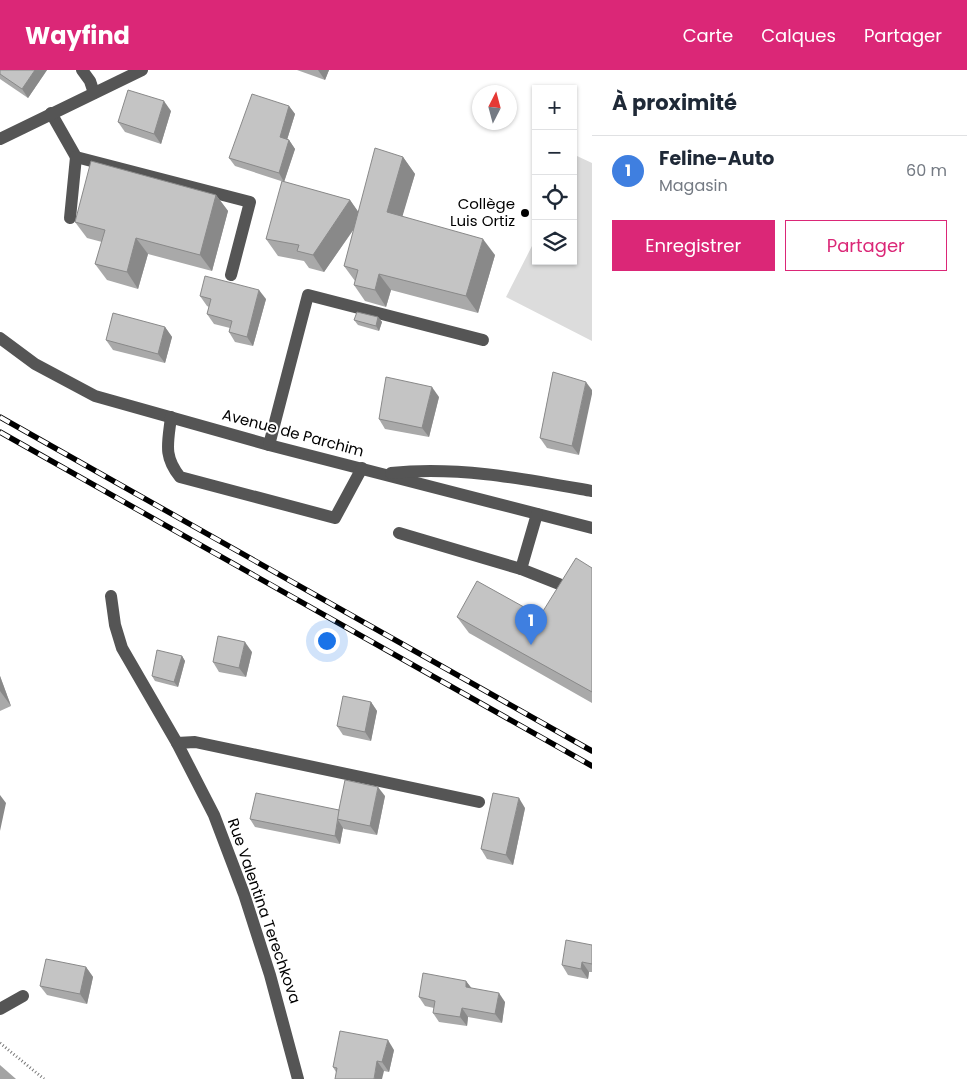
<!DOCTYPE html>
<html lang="fr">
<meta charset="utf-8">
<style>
:root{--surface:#fff;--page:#f6f6f7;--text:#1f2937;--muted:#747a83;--line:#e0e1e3;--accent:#db2777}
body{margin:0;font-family:Poppins,sans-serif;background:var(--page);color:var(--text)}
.controls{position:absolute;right:15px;top:15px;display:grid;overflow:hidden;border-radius:0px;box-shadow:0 1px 4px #0004}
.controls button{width:45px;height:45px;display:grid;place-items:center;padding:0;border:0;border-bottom:1px solid var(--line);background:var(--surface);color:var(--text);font:25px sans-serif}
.compass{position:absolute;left:472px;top:15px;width:45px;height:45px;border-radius:50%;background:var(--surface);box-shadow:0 1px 4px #0004;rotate:6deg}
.you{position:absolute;left:326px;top:570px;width:18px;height:18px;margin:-12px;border:4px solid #fff;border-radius:50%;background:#1a73e8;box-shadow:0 0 0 8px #1a73e833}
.badge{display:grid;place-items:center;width:32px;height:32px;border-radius:50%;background:var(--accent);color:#fff;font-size:16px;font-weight:700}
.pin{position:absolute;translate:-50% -41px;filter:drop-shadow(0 1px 2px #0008)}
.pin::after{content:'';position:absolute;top:26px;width:18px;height:15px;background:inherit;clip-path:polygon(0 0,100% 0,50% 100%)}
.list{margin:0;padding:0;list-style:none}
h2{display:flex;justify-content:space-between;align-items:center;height:65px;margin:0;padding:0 20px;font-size:21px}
h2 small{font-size:16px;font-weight:400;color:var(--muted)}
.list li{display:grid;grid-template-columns:32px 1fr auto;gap:15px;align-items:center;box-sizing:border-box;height:70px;padding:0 20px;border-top:1px solid var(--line)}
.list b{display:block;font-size:19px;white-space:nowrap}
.list p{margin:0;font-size:16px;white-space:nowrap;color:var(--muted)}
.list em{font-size:16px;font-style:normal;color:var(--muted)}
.actions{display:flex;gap:10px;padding:15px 20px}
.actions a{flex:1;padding:11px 0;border:1px solid var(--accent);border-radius:0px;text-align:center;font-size:18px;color:var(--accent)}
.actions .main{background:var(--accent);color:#fff}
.icon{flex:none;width:28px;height:28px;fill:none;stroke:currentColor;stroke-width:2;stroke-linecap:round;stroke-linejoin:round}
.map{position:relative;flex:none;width:592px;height:1009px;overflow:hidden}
header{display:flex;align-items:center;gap:30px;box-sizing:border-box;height:70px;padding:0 25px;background:var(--accent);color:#fff}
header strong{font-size:24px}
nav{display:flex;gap:28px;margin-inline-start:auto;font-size:18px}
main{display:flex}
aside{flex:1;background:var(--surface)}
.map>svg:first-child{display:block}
</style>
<header>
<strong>Wayfind</strong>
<nav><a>Carte</a><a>Calques</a><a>Partager</a></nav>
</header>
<main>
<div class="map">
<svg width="592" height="1009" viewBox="0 0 592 1009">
<rect width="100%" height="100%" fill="#fff"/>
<path fill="#dcdcdc" d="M577,86L592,93V271L506,227L536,168V191H573V94Z"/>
<path fill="#a3a3a3" d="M0,995L16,1009H0Z"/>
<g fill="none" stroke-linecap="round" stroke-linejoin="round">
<path stroke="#777" stroke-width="3" stroke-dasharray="1 2.5" stroke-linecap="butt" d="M0,973L44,1009"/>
<g stroke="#555" stroke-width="12">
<path d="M82,0L90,11L94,23"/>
<path d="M51,43L76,87L250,132L231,205"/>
<path d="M0,69L142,0"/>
<path d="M70,148L76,87"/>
<path d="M0,268L35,294L95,326L269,375L592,458"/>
<path d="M171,347C168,373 163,386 180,407L335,448L362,398"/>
<path d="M269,375L308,225L483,270"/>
<path d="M391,403C459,396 525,409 592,421"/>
<path d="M399,463L521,499L559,514"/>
<path d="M521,499L537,444"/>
<path d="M111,526L115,555L122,578L177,673L214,745L244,824L270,905L298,1009"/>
<path d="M177,673L195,672L479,732"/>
<path d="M0,939L23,926"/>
</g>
<g stroke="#000" stroke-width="5.5">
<g id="rail">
<path d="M0,347L592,681"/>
<path d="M0,362L592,696"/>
</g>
</g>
<use href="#rail" stroke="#fff" stroke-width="4" stroke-dasharray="11" stroke-linecap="butt"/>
</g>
<g fill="#a9a9a9">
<path d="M0,0H47L28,28L0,9Z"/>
<path d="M297,0H329L325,10Z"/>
<path d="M289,36L295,44L287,70H289L295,79L284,112L350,130L358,142L403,87L415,104L402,146L495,185L478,243L391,220L386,237L365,231L354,215L355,211L344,196L354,159L324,202L309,198L304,191L278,186L266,169L284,112L235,96L229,88Z"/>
<path d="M171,41L161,74L125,62L118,52Z"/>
<path d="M216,125L228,141L212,201L148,184L138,219L107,210L95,194L102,172L87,168L75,152Z"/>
<path d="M200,226L266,229L253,276L235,272L229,262L230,258L214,254L207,244L209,237L207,236Z"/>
<path d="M378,247L382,252L379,261L358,255L354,250Z"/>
<path d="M165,257L172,267L165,293L113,280L106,270Z"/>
<path d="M553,302L579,385L547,378L540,368Z"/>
<path d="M439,327L429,367L385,359L379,349Z"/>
<path d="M592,498V633L469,563L457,547L540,546Z"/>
<path d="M252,582L246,607L219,602L213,592Z"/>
<path d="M182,586L185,591L178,617L155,611L152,606Z"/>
<path d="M0,606L11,636L0,641Z"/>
<path d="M371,632L377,641L371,671L343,665L337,656Z"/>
<path d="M385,726L377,765L344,759L343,758L340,774L255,757L250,749L339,740Z"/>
<path d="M525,738L513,795L487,789L481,779Z"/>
<path d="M592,875V902H589L588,909L568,905L562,895Z"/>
<path d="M86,897L93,907L87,934L47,925L40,916Z"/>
<path d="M466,911L471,918L505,932L502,953L468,947L467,956L439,952L433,943L434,938L425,936L419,927Z"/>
<path d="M394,980L389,1002L384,1001L336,1002L333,997Z"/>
</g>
<g fill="#898989">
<path d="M35,0H47L28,28L22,19Z"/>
<path d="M318,0H329L325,10Z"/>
<path d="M164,31L171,41L161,74L154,64Z"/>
<path d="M289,36L295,44L285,76L280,67Z"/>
<path d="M289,70L295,79L284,112L279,103Z"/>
<path d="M403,87L415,104L399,158L387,142Z"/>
<path d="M216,125L228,141L212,201L200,185Z"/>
<path d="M350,130L362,147L324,202L313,185Z"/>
<path d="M136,168L148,184L138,219L127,202Z"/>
<path d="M483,169L495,185L478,243L466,226Z"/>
<path d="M379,204L391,220L386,237L375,220Z"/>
<path d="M259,220L266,229L253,276L247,267Z"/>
<path d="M378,247L382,252L379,261L376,256Z"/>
<path d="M165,257L172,267L165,293L158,284Z"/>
<path d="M586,312L592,320V324L579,385L572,376Z"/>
<path d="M432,317L439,327L429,367L422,358Z"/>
<path d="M245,572L252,582L246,607L239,598Z"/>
<path d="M182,586L185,591L178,617L174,612Z"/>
<path d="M0,606L11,636L0,621Z"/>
<path d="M371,632L377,641L371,671L365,662Z"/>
<path d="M378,717L385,726L377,765L370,756Z"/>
<path d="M0,725L6,733L0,761Z"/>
<path d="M519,728L525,738L513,795L506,785Z"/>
<path d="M338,750L343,758L340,774L335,766Z"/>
<path d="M582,892L589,902L588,909L581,899Z"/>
<path d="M86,897L93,907L87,934L80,924Z"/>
<path d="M466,911L473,920L466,917Z"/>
<path d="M499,923L505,932L502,953L495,944Z"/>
<path d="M462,938L468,947L467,956L460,947Z"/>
<path d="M388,970L394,980L389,1002L382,992Z"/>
<path d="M377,991L384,1001L382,1009H374Z"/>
</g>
<g fill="#c4c4c4" stroke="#898989">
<path d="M0,0H35L22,19L0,4Z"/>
<path d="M128,20L164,31L154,64L118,52Z"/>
<path d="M252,24L289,36L280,67L289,70L279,103L229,88Z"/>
<path d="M375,78L403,87L387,142L483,169L466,226L379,204L375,220L354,215L358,200L344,196Z"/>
<path d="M91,91L216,125L200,185L136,168L127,202L95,194L105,160L75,152Z"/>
<path d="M282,111L350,130L313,185L297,181L299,175L266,169Z"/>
<path d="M205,206L259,220L247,267L229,262L232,251L207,244L211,229L200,226Z"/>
<path d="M357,242L378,247L376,256L354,250Z"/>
<path d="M113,243L165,257L158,284L106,270Z"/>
<path d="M553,302L586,312L572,376L540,368Z"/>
<path d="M386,307L432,317L422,358L379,349Z"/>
<path d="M576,488L592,498V622L457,547L477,511L540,546Z"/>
<path d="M218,566L245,572L239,598L213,592Z"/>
<path d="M157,580L182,586L174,612L152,606Z"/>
<path d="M343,626L371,632L365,662L337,656Z"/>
<path d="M345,710L378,717L370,756L337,749Z"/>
<path d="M256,723L339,740L335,766L250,749Z"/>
<path d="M493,723L519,728L506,785L481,779Z"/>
<path d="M566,870L592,875V894L582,892L581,899L562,895Z"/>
<path d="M46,889L86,897L80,924L40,916Z"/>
<path d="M423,903L466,911V917L499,923L495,944L462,938L460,947L433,943L435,931L419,927Z"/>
<path d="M340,961L388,970L382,992L377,991L374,1009H335L337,998L333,997Z"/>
</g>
<circle fill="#000" stroke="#fff" stroke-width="2" cx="525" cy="143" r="5"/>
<g text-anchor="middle" stroke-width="4" stroke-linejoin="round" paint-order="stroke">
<g font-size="15" fill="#000" stroke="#fff" text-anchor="end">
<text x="515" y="139">Collège<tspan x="515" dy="17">Luis Ortiz</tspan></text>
</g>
<g font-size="15" fill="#000" stroke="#fff">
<text transform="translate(293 363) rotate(15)" y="5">Avenue de Parchim</text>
<text transform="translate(264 841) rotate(71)" y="5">Rue Valentina Terechkova</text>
</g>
</g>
</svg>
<div class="controls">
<button>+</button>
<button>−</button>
<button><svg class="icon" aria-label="locate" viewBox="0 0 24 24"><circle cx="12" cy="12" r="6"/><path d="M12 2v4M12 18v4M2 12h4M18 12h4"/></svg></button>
<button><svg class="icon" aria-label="layers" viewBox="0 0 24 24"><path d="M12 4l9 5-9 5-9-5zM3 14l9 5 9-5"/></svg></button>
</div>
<svg class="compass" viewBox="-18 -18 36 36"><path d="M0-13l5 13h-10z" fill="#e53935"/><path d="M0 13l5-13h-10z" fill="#747a83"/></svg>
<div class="you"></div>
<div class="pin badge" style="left:531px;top:575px;background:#3f7fe0">1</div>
</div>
<aside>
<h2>À proximité<small></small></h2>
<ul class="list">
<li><span class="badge" style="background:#3f7fe0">1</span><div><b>Feline-Auto</b><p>Magasin</p></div><em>60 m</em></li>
</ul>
<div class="actions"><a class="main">Enregistrer</a><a>Partager</a></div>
</aside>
</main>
